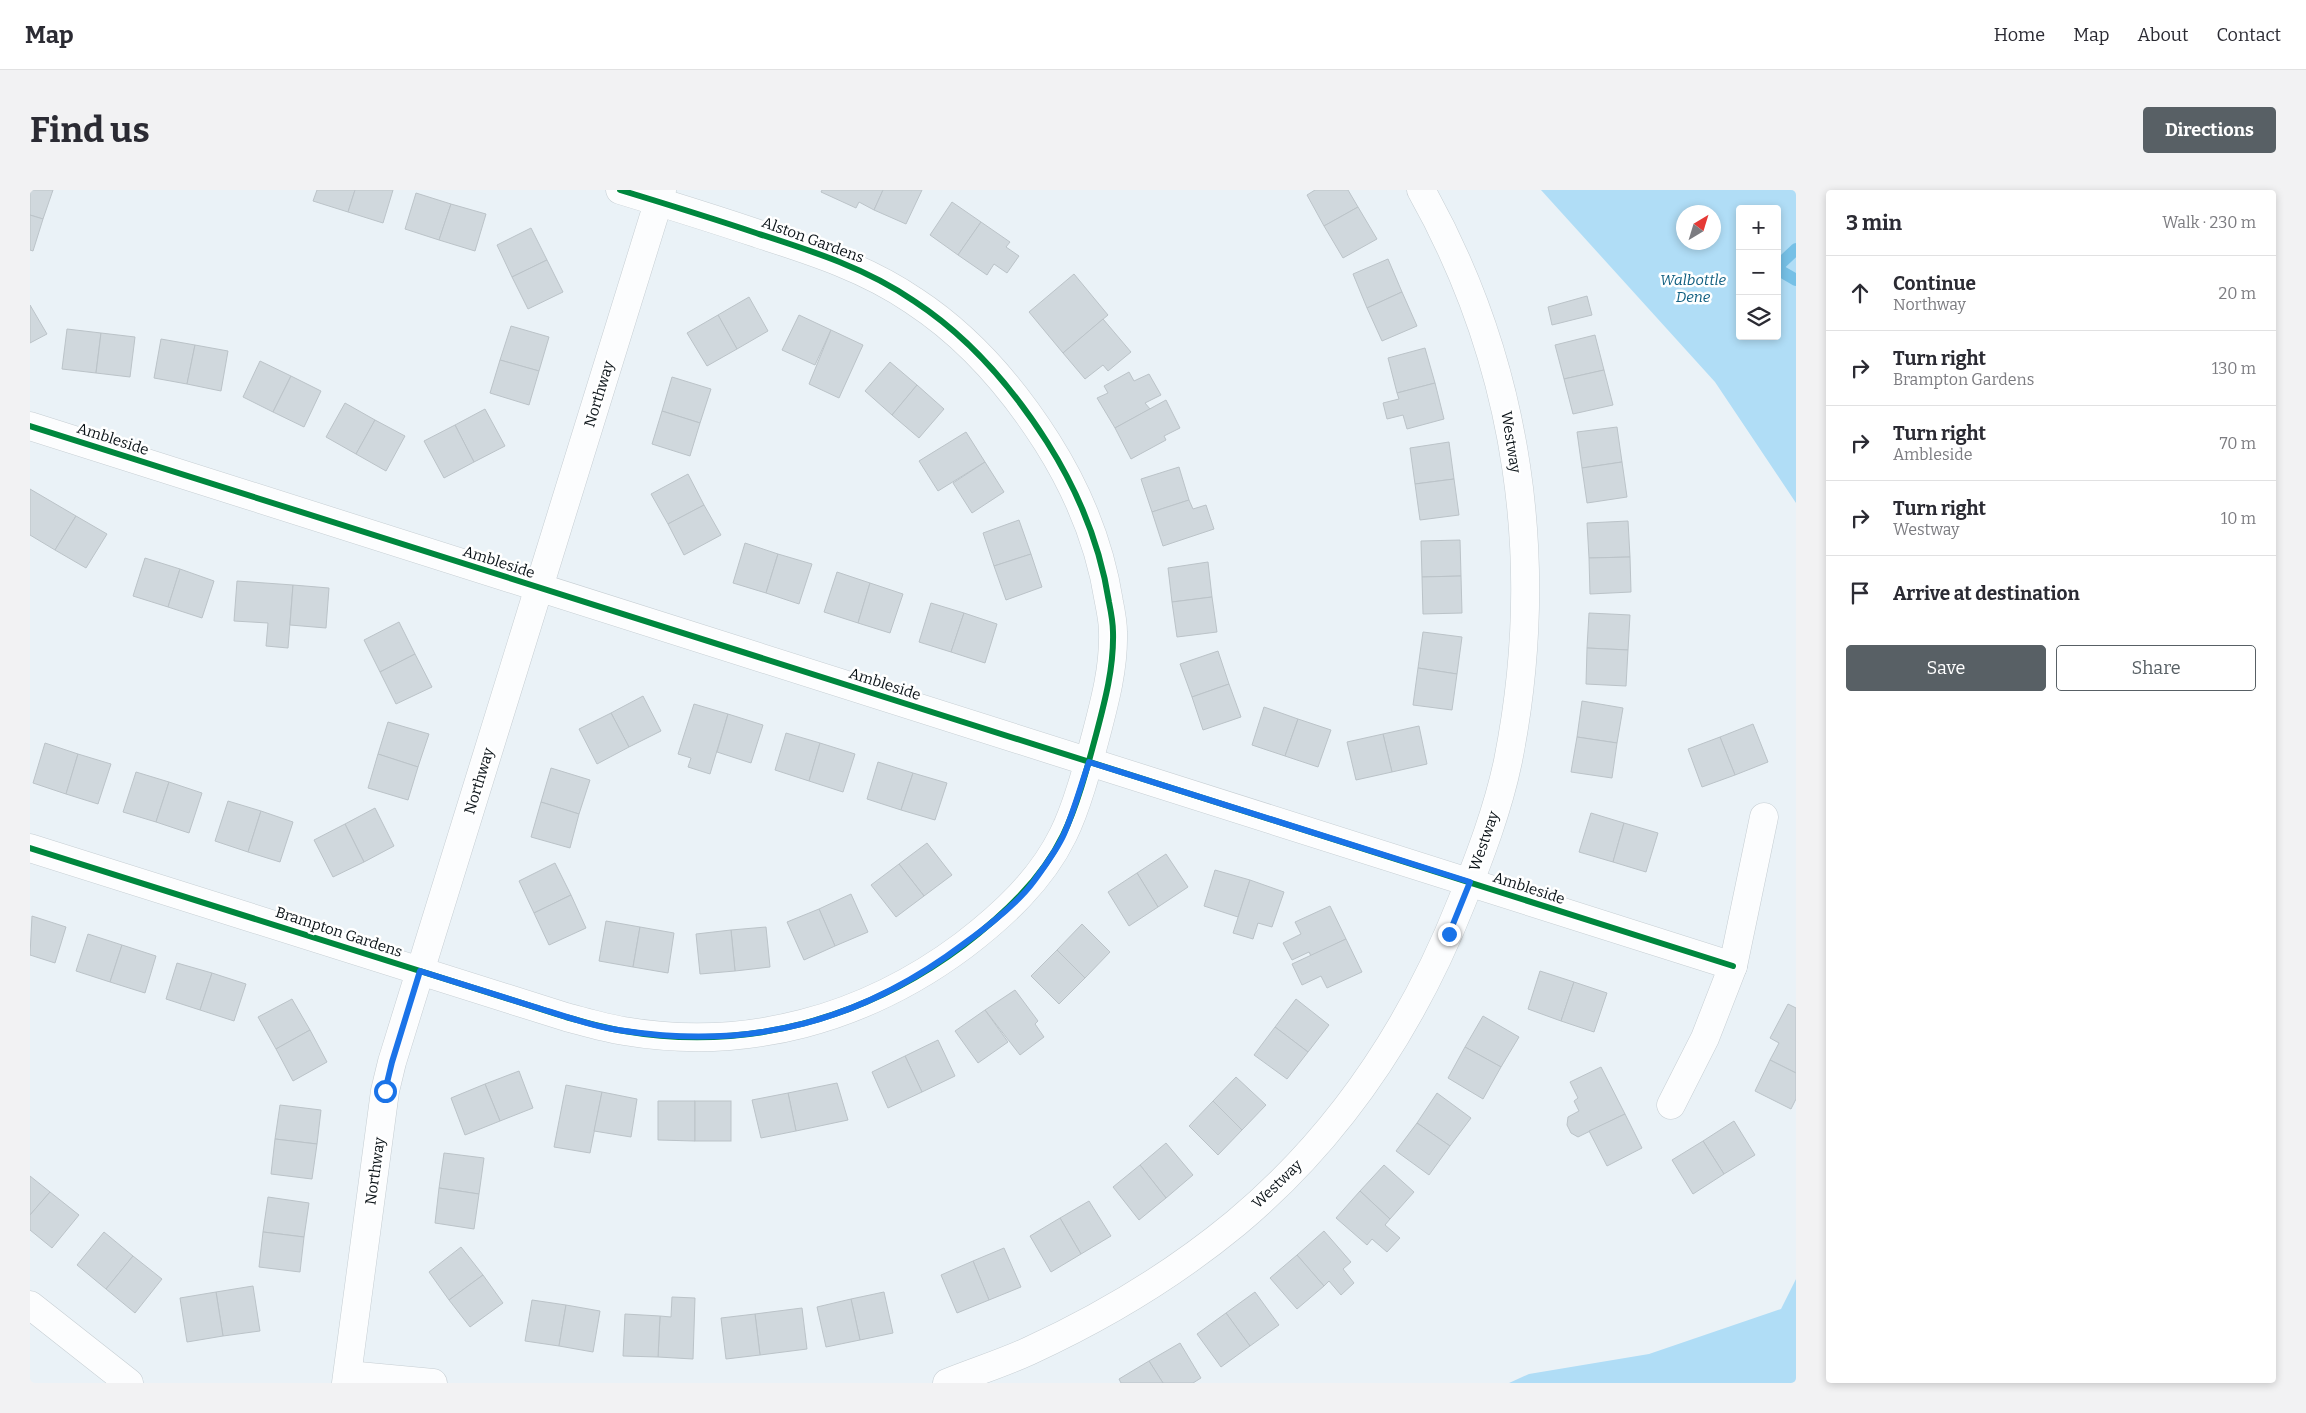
<!DOCTYPE html>
<meta charset="utf-8">
<style>
:root{--surface:#fff;--page:#f2f2f3;--text:#2b2b33;--muted:#7c7c81;--line:#e1e1e2;--accent:#586065}
body{margin:0;font-family:Bitter,serif;background:var(--page);color:var(--text)}
.controls{position:absolute;right:15px;top:15px;display:grid;overflow:hidden;border-radius:5px;box-shadow:0 2px 8px #0003}
.controls button{width:45px;height:45px;display:grid;place-items:center;padding:0;border:0;border-bottom:1px solid var(--line);background:var(--surface);color:var(--text);font:25px sans-serif}
.compass{position:absolute;left:1646px;top:15px;width:45px;height:45px;border-radius:50%;background:var(--surface);box-shadow:0 2px 8px #0003;rotate:38deg}
.stop{position:absolute;width:15px;height:15px;margin:-11px;border:4px solid #1a73e8;border-radius:50%;background:#fff}
.stop.end{background:#1a73e8;border-color:#fff;box-shadow:0 1px 5px #0008}
.list{margin:0;padding:0;list-style:none}
h2{display:flex;justify-content:space-between;align-items:center;height:65px;margin:0;padding:0 20px;font-size:21px}
h2 small{font-size:16px;font-weight:400;color:var(--muted)}
.list li{display:grid;grid-template-columns:32px 1fr auto;gap:15px;align-items:center;box-sizing:border-box;height:75px;padding:0 20px;border-top:1px solid var(--line)}
.list b{display:block;font-size:19px;white-space:nowrap}
.list p{margin:0;font-size:16px;white-space:nowrap;color:var(--muted)}
.list em{font-size:16px;font-style:normal;color:var(--muted)}
.actions{display:flex;gap:10px;padding:15px 20px}
.actions a{flex:1;padding:11px 0;border:1px solid var(--accent);border-radius:5px;text-align:center;font-size:18px;color:var(--accent)}
.actions .main{background:var(--accent);color:#fff}
.icon{flex:none;width:28px;height:28px;fill:none;stroke:currentColor;stroke-width:2;stroke-linecap:round;stroke-linejoin:round}
.map{position:relative;flex:none;width:1766px;height:1193px;overflow:hidden;border-radius:5px}
header{display:flex;align-items:center;gap:30px;box-sizing:border-box;height:70px;padding:0 25px;background:var(--surface);border-bottom:1px solid var(--line)}
header strong{font-size:24px}
nav{display:flex;gap:28px;margin-inline-start:auto;font-size:18px}
.intro{display:flex;align-items:center;justify-content:space-between;box-sizing:border-box;height:120px;padding:0 30px}
h1{margin:0;font-size:35px}
.button{padding:12px 22px;border-radius:5px;background:var(--accent);color:#fff;font-size:18px;font-weight:700}
main{display:flex;gap:30px;padding:0 30px}
aside{flex:1;background:var(--surface);border-radius:5px;box-shadow:0 2px 8px #0003}
.map>svg:first-child{display:block}
</style>
<header>
<strong>Map</strong>
<nav><a>Home</a><a>Map</a><a>About</a><a>Contact</a></nav>
</header>
<div class="intro"><h1>Find us</h1><a class="button">Directions</a></div>
<main>
<div class="map">
<svg width="1766" height="1193" viewBox="0 0 1766 1193">
<rect width="100%" height="100%" fill="#eaf2f7"/>
<g fill="#b0ddf6" fill-rule="evenodd">
<path d="M1511,0H1766V313L1685,192ZM1710,19H1747V146H1710ZM1654,22H1684V52H1654Z"/>
<path d="M1766,1089V1193H1479L1499,1184L1619,1164L1751,1119Z"/>
</g>
<g fill="none" stroke-linecap="round" stroke-linejoin="round">
<g stroke="#76c0e6" stroke-width="12">
<path d="M1747,77L1766,59"/>
<path d="M1747,79L1766,90"/>
</g>
</g>
<g fill="#d0d8dd" stroke="#bbc3c8">
<path d="M0,0H23L13,29L0,25Z"/>
<path d="M287,0H325L318,22L283,11Z"/>
<path d="M325,0H363L353,33L318,22Z"/>
<path d="M792,0H853L844,20L829,12L826,18L791,2Z"/>
<path d="M853,0H892L876,34L844,20Z"/>
<path d="M1285,0H1318L1328,17L1294,36L1277,5Z"/>
<path d="M386,3L421,14L409,50L375,39Z"/>
<path d="M922,12L951,32L928,65L900,45Z"/>
<path d="M421,14L456,24L445,61L409,50Z"/>
<path d="M1328,17L1347,49L1313,68L1294,36Z"/>
<path d="M0,25L13,29L3,61L0,60Z"/>
<path d="M951,32L980,52L976,57L989,66L977,83L964,74L957,85L928,65Z"/>
<path d="M501,38L517,70L482,87L467,55Z"/>
<path d="M1358,69L1372,102L1337,118L1323,84Z"/>
<path d="M517,70L533,102L498,119L482,87Z"/>
<path d="M1044,84L1078,125L1033,163L999,122Z"/>
<path d="M1372,102L1387,136L1352,151L1337,118Z"/>
<path d="M1557,106L1562,125L1522,135L1518,117Z"/>
<path d="M719,107L738,141L707,159L688,125Z"/>
<path d="M0,115L17,144L0,153Z"/>
<path d="M688,125L707,159L677,176L657,143Z"/>
<path d="M769,125L801,140L785,175L752,160Z"/>
<path d="M1073,129L1101,162L1078,181L1073,175L1055,189L1033,163Z"/>
<path d="M481,136L519,147L509,181L470,170Z"/>
<path d="M37,139L71,143L66,183L32,179Z"/>
<path d="M801,140L833,155L809,208L779,194Z"/>
<path d="M71,143L105,147L100,187L66,183Z"/>
<path d="M1565,145L1574,180L1534,189L1525,155Z"/>
<path d="M131,149L165,155L157,194L124,188Z"/>
<path d="M165,155L198,161L191,201L157,194Z"/>
<path d="M1395,158L1405,193L1367,203L1358,168Z"/>
<path d="M470,170L509,181L499,215L460,203Z"/>
<path d="M230,171L261,186L243,222L213,207Z"/>
<path d="M860,172L887,195L862,225L835,201Z"/>
<path d="M1574,180L1583,215L1543,224L1534,189Z"/>
<path d="M1099,182L1104,191L1119,184L1131,205L1115,213L1120,219L1085,238L1067,208L1078,203L1074,196Z"/>
<path d="M261,186L291,201L274,237L243,222Z"/>
<path d="M642,187L681,199L670,233L632,221Z"/>
<path d="M1405,193L1414,229L1377,239L1373,225L1357,229L1353,213L1369,209L1367,203Z"/>
<path d="M887,195L914,219L889,248L862,225Z"/>
<path d="M1136,210L1150,238L1134,246L1136,250L1101,269L1085,238Z"/>
<path d="M315,213L345,230L326,264L296,247Z"/>
<path d="M455,219L475,256L444,272L425,235Z"/>
<path d="M632,221L670,233L660,266L622,254Z"/>
<path d="M345,230L375,246L356,281L326,264Z"/>
<path d="M425,235L444,272L414,288L394,251Z"/>
<path d="M1587,237L1592,272L1552,278L1547,242Z"/>
<path d="M936,242L955,272L908,301L889,271Z"/>
<path d="M1419,252L1424,289L1385,294L1380,258Z"/>
<path d="M955,272L974,302L942,323L923,293Z"/>
<path d="M1592,272L1597,307L1557,313L1552,278Z"/>
<path d="M1149,277L1159,310L1122,322L1111,289Z"/>
<path d="M658,284L674,315L638,334L621,304Z"/>
<path d="M1424,289L1429,325L1390,330L1385,294Z"/>
<path d="M0,299L46,326L25,360L0,345Z"/>
<path d="M1159,310L1163,319L1176,315L1184,339L1133,356L1122,322Z"/>
<path d="M674,315L691,345L654,365L638,334Z"/>
<path d="M46,326L77,344L56,378L25,360Z"/>
<path d="M989,330L1001,364L964,376L953,343Z"/>
<path d="M1598,331L1600,367L1559,368L1557,333Z"/>
<path d="M1430,350L1431,386L1392,387L1391,351Z"/>
<path d="M715,353L748,364L736,403L703,393Z"/>
<path d="M748,364L782,374L769,414L736,403Z"/>
<path d="M1001,364L1012,397L976,410L964,376Z"/>
<path d="M1600,367L1601,402L1560,404L1559,368Z"/>
<path d="M115,368L150,379L138,417L103,406Z"/>
<path d="M1178,372L1182,407L1142,412L1138,378Z"/>
<path d="M150,379L184,391L172,428L138,417Z"/>
<path d="M807,382L840,393L828,433L794,422Z"/>
<path d="M1431,386L1432,423L1393,424L1392,387Z"/>
<path d="M207,391L263,395L258,458L236,456L238,433L204,431Z"/>
<path d="M840,393L873,404L860,443L828,433Z"/>
<path d="M263,395L299,398L296,438L260,435Z"/>
<path d="M1182,407L1187,442L1147,447L1142,412Z"/>
<path d="M901,413L934,423L921,462L889,452Z"/>
<path d="M934,423L967,434L955,473L921,462Z"/>
<path d="M1559,423L1600,425L1598,460L1557,458Z"/>
<path d="M369,432L385,464L350,482L334,450Z"/>
<path d="M1393,442L1432,447L1427,484L1388,478Z"/>
<path d="M1557,458L1598,460L1596,496L1556,494Z"/>
<path d="M1188,461L1199,494L1162,507L1150,474Z"/>
<path d="M385,464L402,497L366,514L350,482Z"/>
<path d="M1388,478L1427,484L1422,520L1383,515Z"/>
<path d="M1199,494L1211,527L1173,540L1162,507Z"/>
<path d="M613,506L631,541L599,557L581,523Z"/>
<path d="M1552,511L1593,518L1587,553L1547,547Z"/>
<path d="M664,514L698,524L680,584L658,577L661,568L648,564Z"/>
<path d="M1234,517L1268,529L1255,566L1222,555Z"/>
<path d="M581,523L599,557L567,574L549,539Z"/>
<path d="M698,524L733,535L721,573L687,562Z"/>
<path d="M1268,529L1301,540L1288,577L1255,566Z"/>
<path d="M358,532L399,544L388,577L348,564Z"/>
<path d="M1723,534L1738,572L1705,585L1690,547Z"/>
<path d="M1389,536L1397,574L1362,582L1353,544Z"/>
<path d="M756,543L790,553L779,591L745,580Z"/>
<path d="M1353,544L1362,582L1326,590L1317,552Z"/>
<path d="M1547,547L1587,553L1582,588L1541,582Z"/>
<path d="M1690,547L1705,585L1672,597L1658,559Z"/>
<path d="M15,553L48,564L36,604L3,593Z"/>
<path d="M790,553L825,564L813,602L779,591Z"/>
<path d="M48,564L81,574L68,614L36,604Z"/>
<path d="M348,564L388,577L378,610L338,598Z"/>
<path d="M848,572L883,583L871,620L837,609Z"/>
<path d="M521,578L560,590L549,624L511,612Z"/>
<path d="M106,582L139,592L126,632L93,622Z"/>
<path d="M883,583L917,593L905,630L871,620Z"/>
<path d="M139,592L172,603L159,643L126,632Z"/>
<path d="M198,611L231,621L218,662L185,651Z"/>
<path d="M511,612L549,624L540,658L501,647Z"/>
<path d="M345,618L364,656L334,672L315,634Z"/>
<path d="M231,621L263,632L250,672L218,662Z"/>
<path d="M1561,623L1594,633L1583,672L1549,662Z"/>
<path d="M1594,633L1628,643L1616,682L1583,672Z"/>
<path d="M315,634L334,672L303,687L284,650Z"/>
<path d="M897,653L922,685L894,706L869,674Z"/>
<path d="M1136,664L1158,697L1128,717L1107,683Z"/>
<path d="M525,673L541,705L504,723L489,691Z"/>
<path d="M869,674L894,706L866,727L841,695Z"/>
<path d="M1185,680L1220,690L1208,727L1174,716Z"/>
<path d="M1107,683L1128,717L1099,736L1078,702Z"/>
<path d="M1220,690L1254,702L1242,737L1228,733L1223,749L1203,743Z"/>
<path d="M821,704L838,742L805,756L789,719Z"/>
<path d="M541,705L556,738L519,755L504,723Z"/>
<path d="M1300,716L1316,749L1281,766L1279,762L1262,770L1253,753L1271,744L1265,732Z"/>
<path d="M789,719L805,756L774,770L757,732Z"/>
<path d="M2,726L36,737L25,773L0,765Z"/>
<path d="M576,731L610,737L603,777L569,771Z"/>
<path d="M1052,734L1080,762L1055,788L1027,760Z"/>
<path d="M610,737L644,743L638,783L603,777Z"/>
<path d="M736,737L740,777L705,781L701,740Z"/>
<path d="M701,740L705,781L670,784L666,744Z"/>
<path d="M58,744L92,755L80,792L46,781Z"/>
<path d="M1316,749L1332,782L1297,798L1291,786L1272,795L1262,774Z"/>
<path d="M92,755L126,766L115,803L80,792Z"/>
<path d="M1027,760L1055,788L1029,814L1001,786Z"/>
<path d="M147,773L182,783L170,820L136,809Z"/>
<path d="M1510,781L1544,792L1531,831L1498,819Z"/>
<path d="M182,783L216,794L204,831L170,820Z"/>
<path d="M1544,792L1577,803L1564,842L1531,831Z"/>
<path d="M985,800L1008,831L1005,834L1014,847L990,865L955,820Z"/>
<path d="M262,809L280,840L246,859L228,827Z"/>
<path d="M1266,809L1299,835L1278,862L1245,837Z"/>
<path d="M1758,814L1766,818V883L1740,870L1749,853L1740,848Z"/>
<path d="M955,820L978,852L948,873L925,841Z"/>
<path d="M1453,826L1489,847L1471,877L1435,857Z"/>
<path d="M1245,837L1278,862L1257,889L1224,865Z"/>
<path d="M280,840L297,872L263,891L246,859Z"/>
<path d="M908,850L925,886L892,902L875,866Z"/>
<path d="M1435,857L1471,877L1453,909L1418,888Z"/>
<path d="M875,866L892,902L858,918L842,882Z"/>
<path d="M1740,870L1766,883V909L1761,919L1725,901Z"/>
<path d="M1571,877L1595,924L1548,947L1541,943L1537,935L1538,927L1549,921L1544,911L1548,908L1540,892Z"/>
<path d="M489,881L503,918L470,931L455,894Z"/>
<path d="M1206,887L1236,915L1212,940L1183,911Z"/>
<path d="M807,893L818,930L766,941L758,903Z"/>
<path d="M455,894L470,931L435,945L421,908Z"/>
<path d="M536,895L572,902L560,963L524,957Z"/>
<path d="M572,902L607,909L601,947L564,941Z"/>
<path d="M758,903L766,941L731,948L722,910Z"/>
<path d="M1407,903L1441,928L1420,956L1387,933Z"/>
<path d="M628,911H665V951L628,950Z"/>
<rect x="665" y="911" width="36" height="40"/>
<path d="M1183,911L1212,940L1188,965L1159,936Z"/>
<path d="M250,915L291,920L287,954L245,949Z"/>
<path d="M1595,924L1612,958L1577,976L1559,941Z"/>
<path d="M1704,931L1725,965L1694,984L1673,951Z"/>
<path d="M1387,933L1420,956L1399,985L1366,961Z"/>
<path d="M245,949L287,954L282,989L241,984Z"/>
<path d="M1673,951L1694,984L1663,1004L1642,970Z"/>
<path d="M1136,953L1163,985L1136,1008L1110,975Z"/>
<path d="M414,963L454,968L449,1004L409,998Z"/>
<path d="M1110,975L1136,1008L1109,1030L1083,997Z"/>
<path d="M1354,975L1384,1002L1360,1029L1330,1001Z"/>
<path d="M0,986L20,1002L0,1025Z"/>
<path d="M409,998L449,1004L444,1039L405,1033Z"/>
<path d="M1330,1001L1360,1029L1355,1035L1370,1048L1357,1062L1342,1049L1337,1055L1306,1028Z"/>
<path d="M20,1002L49,1025L22,1058L0,1040V1025Z"/>
<path d="M238,1007L279,1013L274,1047L233,1042Z"/>
<path d="M1059,1011L1081,1046L1051,1064L1030,1028Z"/>
<path d="M1030,1028L1051,1064L1021,1082L1000,1046Z"/>
<path d="M1294,1041L1321,1072L1313,1079L1324,1093L1311,1105L1299,1091L1294,1096L1267,1065Z"/>
<path d="M74,1042L103,1066L76,1099L47,1075Z"/>
<path d="M233,1042L274,1047L270,1082L229,1077Z"/>
<path d="M431,1057L453,1085L419,1110L399,1082Z"/>
<path d="M974,1058L991,1097L959,1110L943,1071Z"/>
<path d="M1267,1065L1294,1096L1267,1119L1240,1088Z"/>
<path d="M103,1066L132,1089L105,1123L76,1099Z"/>
<path d="M943,1071L959,1110L927,1123L911,1085Z"/>
<path d="M453,1085L473,1113L440,1137L419,1110Z"/>
<path d="M223,1096L230,1141L193,1146L186,1102Z"/>
<path d="M186,1102L193,1146L157,1152L150,1108Z"/>
<path d="M854,1102L863,1143L830,1150L821,1109Z"/>
<path d="M1225,1102L1249,1135L1220,1156L1196,1123Z"/>
<path d="M642,1107L665,1108L663,1169L628,1167L630,1126L641,1127Z"/>
<path d="M821,1109L830,1150L796,1157L787,1117Z"/>
<path d="M502,1110L536,1115L529,1156L495,1151Z"/>
<path d="M536,1115L570,1121L563,1162L529,1156Z"/>
<path d="M772,1118L777,1159L730,1165L725,1124Z"/>
<path d="M1196,1123L1220,1156L1191,1177L1167,1144Z"/>
<path d="M595,1124L630,1126L628,1167L593,1166Z"/>
<path d="M725,1124L730,1165L696,1169L691,1128Z"/>
<path d="M1150,1153L1171,1188L1163,1193H1133L1119,1171Z"/>
<path d="M1119,1171L1133,1193H1091L1089,1189Z"/>
</g>
<g fill="none" stroke-linecap="round" stroke-linejoin="round">
<g stroke="#c6ced3" stroke-width="29">
<g id="street">
<path d="M0,236L1703,776"/>
<path d="M0,658L536,827C555,832 574,838 594,841C717,862 835,829 934,755C973,725 1011,690 1033,645C1047,617 1058,575 1066,545C1075,511 1084,477 1083,442C1083,432 1081,422 1079,412C1070,354 1048,301 1017,252C982,197 939,147 884,111C836,78 782,61 726,43C681,28 636,14 590,0"/>
<path d="M1641,915L1675,848L1703,776L1734,627"/>
<path d="M0,1115L99,1193"/>
<path d="M318,1185L403,1193"/>
<path d="M316,1193L355,901L362,872L632,0"/>
<path d="M917,1193C944,1182 973,1173 999,1161C1073,1127 1143,1085 1206,1033C1309,947 1383,835 1432,711C1450,666 1468,619 1478,571C1517,374 1490,176 1391,0"/>
</g>
</g>
<use href="#street" stroke="#fcfdfe" stroke-width="28"/>
<g stroke="#fff" stroke-width="9">
<g id="cycleway">
<path d="M0,236L1703,776"/>
<path d="M0,658L536,827C555,832 574,838 594,841C717,862 835,829 934,755C973,725 1011,690 1033,645C1047,617 1058,575 1066,545C1075,511 1084,477 1083,442C1083,432 1081,422 1079,412C1070,354 1048,301 1017,252C982,197 939,147 884,111C836,78 782,61 726,43C681,28 636,14 590,0"/>
</g>
</g>
<use href="#cycleway" stroke="#00873e" stroke-width="6"/>
</g>
<g fill="none" stroke-linecap="round" stroke-linejoin="round">
<path stroke="#1a73e8" stroke-width="6" d="M355,901L362,872L390,781C429,793 467,805 505,817C534,826 565,837 595,841C723,860 832,831 935,753C957,737 988,713 1004,691C1014,677 1027,660 1034,644C1044,621 1051,595 1059,572L1440,692L1419,744"/>
</g>
<g text-anchor="middle" stroke-width="5" stroke-linejoin="round" paint-order="stroke">
<g font-size="15" fill="#0a1217" stroke="#fff">
<text transform="translate(783 50) rotate(20)" y="5">Alston Gardens</text>
<text transform="translate(569 204) rotate(-73)" y="5">Northway</text>
<text transform="translate(83 249) rotate(18)" y="5">Ambleside</text>
<text transform="translate(1481 252) rotate(81)" y="5">Westway</text>
<text transform="translate(469 372) rotate(18)" y="5">Ambleside</text>
<text transform="translate(855 494) rotate(18)" y="5">Ambleside</text>
<text transform="translate(449 591) rotate(-73)" y="5">Northway</text>
<text transform="translate(1454 651) rotate(-71)" y="5">Westway</text>
<text transform="translate(1499 698) rotate(18)" y="5">Ambleside</text>
<text transform="translate(309 742) rotate(18)" y="5">Brampton Gardens</text>
<text transform="translate(345 981) rotate(-82)" y="5">Northway</text>
<text transform="translate(1247 994) rotate(-44)" y="5">Westway</text>
</g>
<g font-size="15" font-style="italic" fill="#105f81" stroke="#fff">
<text x="1663" y="95">Walbottle<tspan x="1663" dy="17">Dene</tspan></text>
</g>
</g>
</svg>
<div class="controls">
<button>+</button>
<button>−</button>
<button><svg class="icon" aria-label="layers" viewBox="0 0 24 24"><path d="M12 4l9 5-9 5-9-5zM3 14l9 5 9-5"/></svg></button>
</div>
<svg class="compass" viewBox="-18 -18 36 36"><path d="M0-13l5 13h-10z" fill="#e53935"/><path d="M0 13l5-13h-10z" fill="#7c7c81"/></svg>
<div class="stop" style="left:355px;top:901px"></div>
<div class="stop end" style="left:1419px;top:744px"></div>
</div>
<aside>
<h2>3 min<small>Walk · 230 m</small></h2>
<ul class="list">
<li><svg class="icon" aria-label="ahead" viewBox="0 0 24 24"><path d="M12 20V5M6 11l6-6 6 6"/></svg><div><b>Continue</b><p>Northway</p></div><em>20 m</em></li>
<li><svg class="icon" aria-label="right" viewBox="0 0 24 24"><path d="M7 20v-9h11M14 6l5 5-5 5"/></svg><div><b>Turn right</b><p>Brampton Gardens</p></div><em>130 m</em></li>
<li><svg class="icon" aria-label="right" viewBox="0 0 24 24"><path d="M7 20v-9h11M14 6l5 5-5 5"/></svg><div><b>Turn right</b><p>Ambleside</p></div><em>70 m</em></li>
<li><svg class="icon" aria-label="right" viewBox="0 0 24 24"><path d="M7 20v-9h11M14 6l5 5-5 5"/></svg><div><b>Turn right</b><p>Westway</p></div><em>10 m</em></li>
<li><svg class="icon" aria-label="arrive" viewBox="0 0 24 24"><path d="M6 21V4h12l-3 4 3 4H6"/></svg><div><b>Arrive at destination</b></div></li>
</ul>
<div class="actions"><a class="main">Save</a><a>Share</a></div>
</aside>
</main>
